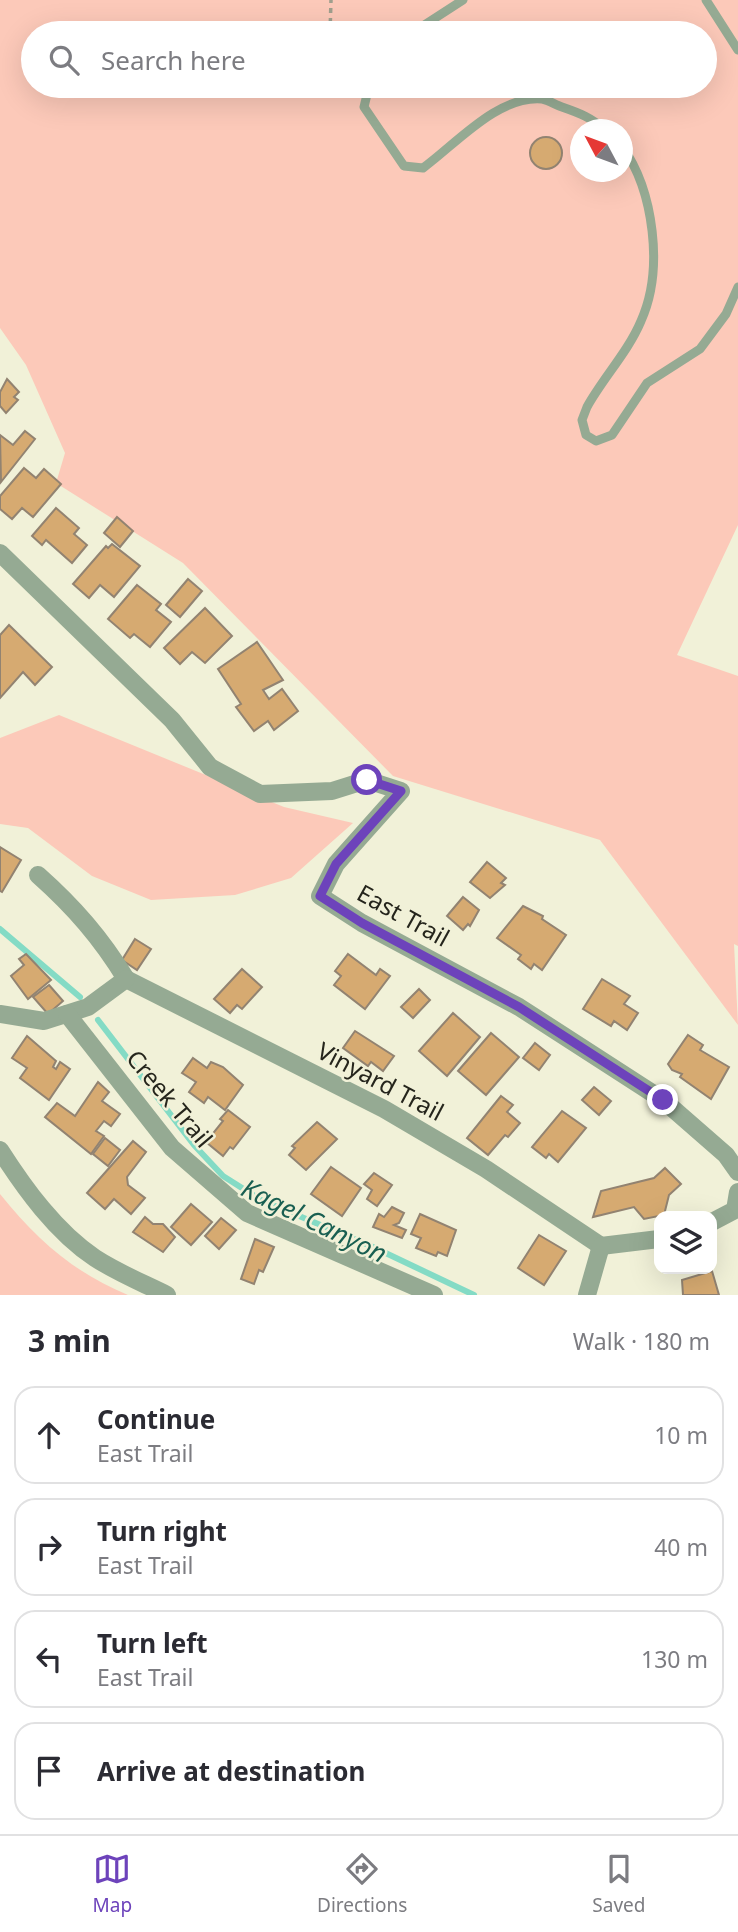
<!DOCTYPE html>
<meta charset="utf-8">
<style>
:root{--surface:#fff;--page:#f2f2f3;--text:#2b2b33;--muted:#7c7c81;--line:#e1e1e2;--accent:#6d43bb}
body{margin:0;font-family:"Noto Sans",sans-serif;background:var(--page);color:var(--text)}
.controls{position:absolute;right:21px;bottom:21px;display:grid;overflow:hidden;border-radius:14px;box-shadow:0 7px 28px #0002}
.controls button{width:63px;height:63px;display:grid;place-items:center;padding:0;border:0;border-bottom:2px solid var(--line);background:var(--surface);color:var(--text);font:35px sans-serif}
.compass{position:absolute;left:570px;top:119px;width:63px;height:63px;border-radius:50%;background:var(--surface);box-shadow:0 7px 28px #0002;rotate:311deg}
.stop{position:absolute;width:21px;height:21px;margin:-16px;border:5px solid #6d43bb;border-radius:50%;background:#fff}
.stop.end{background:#6d43bb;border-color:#fff;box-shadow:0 2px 7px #0008}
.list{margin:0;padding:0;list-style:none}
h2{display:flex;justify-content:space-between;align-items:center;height:91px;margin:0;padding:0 28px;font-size:30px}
h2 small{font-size:23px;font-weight:400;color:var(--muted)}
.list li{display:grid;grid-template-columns:46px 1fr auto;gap:21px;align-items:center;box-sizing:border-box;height:98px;margin:0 14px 14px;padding:0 14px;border:2px solid var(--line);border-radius:21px}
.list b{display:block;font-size:26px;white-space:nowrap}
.list p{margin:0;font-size:23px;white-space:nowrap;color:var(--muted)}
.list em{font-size:23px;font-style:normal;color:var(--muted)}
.icon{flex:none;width:38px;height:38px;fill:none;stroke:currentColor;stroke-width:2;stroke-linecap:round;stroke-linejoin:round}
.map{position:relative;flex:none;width:738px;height:1295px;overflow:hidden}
.search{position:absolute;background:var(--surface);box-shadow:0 7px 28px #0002;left:21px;right:21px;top:21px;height:77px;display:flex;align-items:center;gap:18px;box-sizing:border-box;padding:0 24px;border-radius:38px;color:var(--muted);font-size:26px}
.sheet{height:539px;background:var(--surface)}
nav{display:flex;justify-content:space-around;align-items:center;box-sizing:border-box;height:98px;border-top:2px solid var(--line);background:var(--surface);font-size:19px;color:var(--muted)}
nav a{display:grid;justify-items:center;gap:4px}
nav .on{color:var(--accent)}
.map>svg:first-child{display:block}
</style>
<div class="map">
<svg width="738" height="1295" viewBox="0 0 738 1295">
<rect width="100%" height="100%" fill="#f1f1d8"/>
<g fill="#fcc9b9" fill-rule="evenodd">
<path d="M0,0H738V525L677,655L738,676V946L734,944L738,1025L600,840L393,776L183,563L56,483L65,453L26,365L0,328ZM33,33H705V86H33ZM580,130H622V172H580Z"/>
<path d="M59,715L284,807L353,823L291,878L235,895L151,900L92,876L28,828L0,824V738Z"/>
<path d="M0,1194C37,1240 73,1272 128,1295H0Z"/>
</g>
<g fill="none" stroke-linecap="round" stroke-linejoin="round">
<g stroke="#84dbc5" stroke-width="6">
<path d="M0,929L80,997"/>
<path d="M98,1020L194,1145L223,1176L261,1200L373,1247L474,1295"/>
</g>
</g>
<g fill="#d6aa71" stroke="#928371" stroke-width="2">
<circle cx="546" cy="153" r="16"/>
<path d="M7,379L19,392L14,397L18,400L6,413L0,406V392Z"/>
<path d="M25,431L35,439L1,482L0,435L13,445Z"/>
<path d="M24,468L36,478L44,469L61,484L33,517L22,508L12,519L0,509V496Z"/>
<path d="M56,508L79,528L74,534L87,545L72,563L46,540L42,545L32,536Z"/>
<path d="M117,517L133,531L120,547L104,533Z"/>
<path d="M112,544L140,566L114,597L100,585L89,598L73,584L106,546L108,548Z"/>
<path d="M188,579L202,591L180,617L166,605Z"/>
<path d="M137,585L161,604L156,610L171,622L150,647L134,634L130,638L108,619Z"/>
<path d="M205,608L232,636L205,663L192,652L180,664L164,648Z"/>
<path d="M9,625L52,667L35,685L23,672L0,698V635Z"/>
<path d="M257,642L283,680L263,690L269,699L282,689L298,711L274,730L268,721L254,731L236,707L241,704L218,669Z"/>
<path d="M0,847L21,860L2,892L0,891Z"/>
<path d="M487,862L506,878L501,883L505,885L490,898L470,882Z"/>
<path d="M463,897L479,910L470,926L468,924L463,930L447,916Z"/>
<path d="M523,906L543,916L542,919L566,935L542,970L534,964L531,969L518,959L521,955L497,938Z"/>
<path d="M135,939L151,949L137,970L122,960Z"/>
<path d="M26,954L51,980L28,999L11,976L24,965L19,959Z"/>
<path d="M348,954L376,975L380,969L390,976L365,1009L334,985L341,976L335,971Z"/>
<path d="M242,969L262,987L242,1009L237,1005L230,1013L214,999Z"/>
<path d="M602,979L630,996L624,1004L638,1013L627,1030L614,1021L611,1026L583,1009Z"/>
<path d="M49,985L63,1001L48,1014L33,997Z"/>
<path d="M419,989L430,1000L413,1018L401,1007Z"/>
<path d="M453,1013L480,1037L447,1076L419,1051Z"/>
<path d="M355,1031L394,1056L383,1071L371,1062L368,1066L343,1048Z"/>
<path d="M491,1033L519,1057L486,1095L458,1071Z"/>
<path d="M688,1035L703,1045L700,1050L729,1067L711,1099L680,1077L682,1074L672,1070L668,1064Z"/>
<path d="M27,1036L56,1061L53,1067L56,1069L60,1062L70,1069L49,1100L20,1078L27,1068L12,1058Z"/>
<path d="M535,1043L550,1055L539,1070L523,1058Z"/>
<path d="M193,1058L207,1068L211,1062L223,1067L243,1085L225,1110L208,1097L204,1103L189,1092L196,1082L182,1073Z"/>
<path d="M98,1082L109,1092L102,1101L120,1114L111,1126L104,1121L96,1131L104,1136L91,1154L45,1117L57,1103L75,1116Z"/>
<path d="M594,1087L611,1101L599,1115L582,1100Z"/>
<path d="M501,1096L513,1105L507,1112L520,1123L508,1137L505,1135L488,1155L467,1138Z"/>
<path d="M228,1110L250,1127L233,1149L230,1147L223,1156L206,1142L223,1121L220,1119Z"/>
<path d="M562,1111L586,1128L558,1162L549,1154L546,1158L532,1147Z"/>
<path d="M317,1122L337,1139L306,1170L289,1155L295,1148L292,1146Z"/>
<path d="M105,1138L120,1150L108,1166L93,1154Z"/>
<path d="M133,1141L146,1152L127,1177L128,1185L145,1198L131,1214L114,1199L105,1209L87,1193Z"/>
<path d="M331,1167L361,1188L342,1216L311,1194Z"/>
<path d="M665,1168L681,1184L669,1195L664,1215L644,1219L634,1207L593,1217L601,1191L654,1178Z"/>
<path d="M374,1173L392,1185L377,1206L367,1199L372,1190L364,1184Z"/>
<path d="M191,1204L212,1222L191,1245L171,1227Z"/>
<path d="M392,1207L404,1213L399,1223L394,1225L406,1230L402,1238L373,1227L379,1214L384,1217Z"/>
<path d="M420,1214L456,1230L447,1256L438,1252L436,1256L416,1248L421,1238L411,1234Z"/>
<path d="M145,1217L153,1224H163L175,1237L163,1252L133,1232Z"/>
<path d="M221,1218L236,1230L219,1249L205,1236Z"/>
<path d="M539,1235L566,1251L544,1285L518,1268Z"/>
<path d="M255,1239L274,1247L263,1272L259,1270L254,1284L241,1279Z"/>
<path d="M712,1271L719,1295H683L682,1280Z"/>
</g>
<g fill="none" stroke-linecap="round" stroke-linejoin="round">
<path stroke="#9f9f8d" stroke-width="3.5" stroke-dasharray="5 5" stroke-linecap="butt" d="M330,33L331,0"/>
<g stroke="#95aa93" stroke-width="9">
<path d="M706,0L738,50"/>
<path d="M412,33L463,0"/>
<path d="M369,86L364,107L404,166L423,168C456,144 498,95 542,99C548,100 556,105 562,107C579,113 591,117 605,130"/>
<path d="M622,146C654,191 664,270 641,321C628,352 603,378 587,407L582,420L586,435L596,441L612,435L647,383L700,349L726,314L738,287"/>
</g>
<g stroke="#95aa93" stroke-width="18">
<path d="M0,553L172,720L210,767L260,794L332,791L367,780L401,791L336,864L320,896L362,923L519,1007L663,1100L726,1155L738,1172"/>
<path d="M38,875C74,907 101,938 126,979"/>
<path d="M126,979L384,1109L486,1169L601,1246"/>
<path d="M0,1014L44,1021L88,1007L126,979"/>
<path d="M67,1014L172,1148L247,1213L434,1295"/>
<path d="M0,1150C25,1189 56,1232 95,1258C118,1273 143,1283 167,1295"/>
<path d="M712,1222L735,1210L738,1192"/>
<path d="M601,1246L659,1239"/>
<path d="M587,1295L601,1246"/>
</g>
</g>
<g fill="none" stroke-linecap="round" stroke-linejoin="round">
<path stroke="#6d43bb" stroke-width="9" d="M367,780L401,791L336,864L320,896L362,923L519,1007L663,1100"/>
</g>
<g text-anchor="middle" stroke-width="5" stroke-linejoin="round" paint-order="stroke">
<g font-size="24" fill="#25251c" stroke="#f1f1d8">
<text transform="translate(403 916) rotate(29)" y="8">East Trail</text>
<text transform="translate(380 1082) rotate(28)" y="8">Vinyard Trail</text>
<text transform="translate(169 1099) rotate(50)" y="8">Creek Trail</text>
</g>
<g font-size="26" font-style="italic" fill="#195f51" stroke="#f1f1d8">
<text transform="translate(314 1221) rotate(26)" y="9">Kagel Canyon</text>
</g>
</g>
</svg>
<div class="controls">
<button><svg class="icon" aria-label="layers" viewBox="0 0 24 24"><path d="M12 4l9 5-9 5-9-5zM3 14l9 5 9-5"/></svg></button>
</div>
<svg class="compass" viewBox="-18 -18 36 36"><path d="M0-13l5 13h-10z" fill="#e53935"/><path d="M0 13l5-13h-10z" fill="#7c7c81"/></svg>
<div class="stop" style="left:367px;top:780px"></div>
<div class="stop end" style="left:663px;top:1100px"></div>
<div class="search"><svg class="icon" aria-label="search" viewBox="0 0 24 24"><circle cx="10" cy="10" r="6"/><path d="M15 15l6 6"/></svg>Search here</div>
</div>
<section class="sheet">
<h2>3 min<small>Walk · 180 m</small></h2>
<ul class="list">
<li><svg class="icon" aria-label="ahead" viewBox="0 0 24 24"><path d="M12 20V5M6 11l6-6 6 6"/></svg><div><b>Continue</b><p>East Trail</p></div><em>10 m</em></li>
<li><svg class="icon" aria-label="right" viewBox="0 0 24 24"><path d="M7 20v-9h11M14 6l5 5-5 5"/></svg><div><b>Turn right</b><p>East Trail</p></div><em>40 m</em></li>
<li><svg class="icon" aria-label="left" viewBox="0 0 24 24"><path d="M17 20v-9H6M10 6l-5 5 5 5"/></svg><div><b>Turn left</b><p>East Trail</p></div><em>130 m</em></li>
<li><svg class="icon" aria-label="arrive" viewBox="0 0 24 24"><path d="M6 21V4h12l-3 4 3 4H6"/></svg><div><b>Arrive at destination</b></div></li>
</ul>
</section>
<nav>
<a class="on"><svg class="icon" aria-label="map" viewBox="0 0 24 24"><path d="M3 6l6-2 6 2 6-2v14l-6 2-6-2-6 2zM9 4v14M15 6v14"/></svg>Map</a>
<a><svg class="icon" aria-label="directions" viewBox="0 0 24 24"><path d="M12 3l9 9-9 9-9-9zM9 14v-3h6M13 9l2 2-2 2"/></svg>Directions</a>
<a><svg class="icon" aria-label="saved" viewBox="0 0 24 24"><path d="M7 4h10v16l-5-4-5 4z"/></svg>Saved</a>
</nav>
